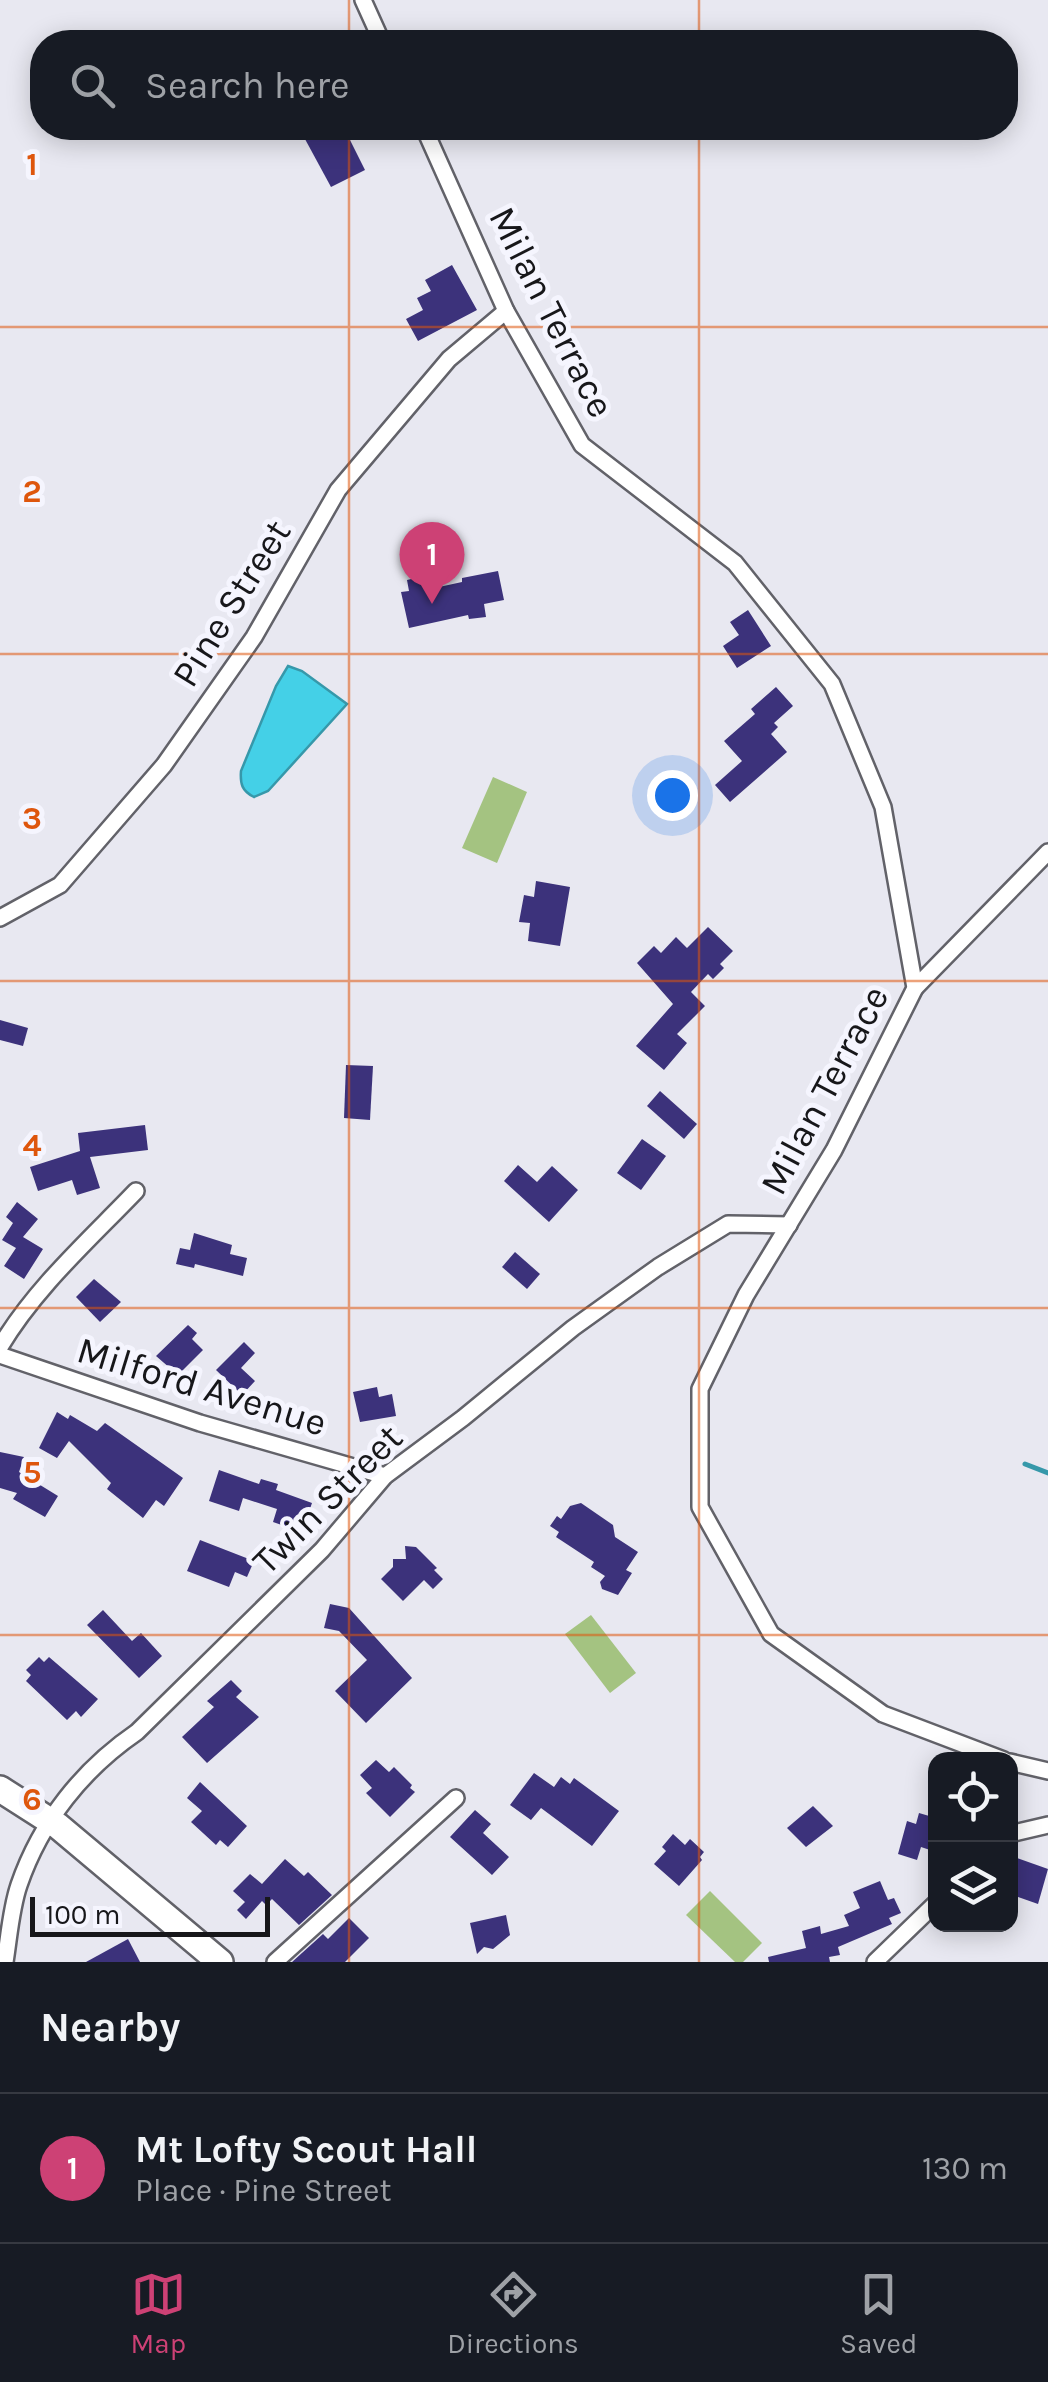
<!DOCTYPE html>
<meta charset="utf-8">
<style>
:root{--surface:#171b24;--page:#20242c;--text:#f1f3f6;--muted:#9ea1a6;--line:#363941;--accent:#cd4175}
body{margin:0;font-family:Karla,sans-serif;background:var(--page);color:var(--text)}
.controls{position:absolute;right:30px;bottom:30px;display:grid;overflow:hidden;border-radius:20px;box-shadow:0 5px 25px #0003}
.controls button{width:90px;height:90px;display:grid;place-items:center;padding:0;border:0;border-bottom:2px solid var(--line);background:var(--surface);color:var(--text);font:50px sans-serif}
.scale{position:absolute;left:30px;bottom:25px;width:240px;box-sizing:border-box;padding-left:10px;border:5px solid #17171a;border-top:0;font-size:28px;line-height:35px;white-space:nowrap;color:#17171a;-webkit-text-stroke:8px #f5f5fe;paint-order:stroke}
.you{position:absolute;left:672px;top:795px;width:35px;height:35px;margin:-25px;border:8px solid #fff;border-radius:50%;background:#1a73e8;box-shadow:0 0 0 15px #1a73e833}
.badge{display:grid;place-items:center;width:65px;height:65px;border-radius:50%;background:var(--accent);color:#fff;font-size:32px;font-weight:700}
.pin{position:absolute;translate:-50% -82px;filter:drop-shadow(0 2px 5px #0008)}
.pin::after{content:'';position:absolute;top:52px;width:35px;height:30px;background:inherit;clip-path:polygon(0 0,100% 0,50% 100%)}
.list{margin:0;padding:0;list-style:none}
h2{display:flex;justify-content:space-between;align-items:center;height:130px;margin:0;padding:0 40px;font-size:42px}
h2 small{font-size:32px;font-weight:400;color:var(--muted)}
.list li{display:grid;grid-template-columns:65px 1fr auto;gap:30px;align-items:center;box-sizing:border-box;height:150px;padding:0 40px;border-top:2px solid var(--line)}
.list b{display:block;font-size:38px;white-space:nowrap}
.list p{margin:0;font-size:32px;white-space:nowrap;color:var(--muted)}
.list em{font-size:32px;font-style:normal;color:var(--muted)}
.icon{flex:none;width:55px;height:55px;fill:none;stroke:currentColor;stroke-width:2;stroke-linecap:round;stroke-linejoin:round}
.map{position:relative;flex:none;width:1048px;height:1962px;overflow:hidden}
.search{position:absolute;background:var(--surface);box-shadow:0 5px 25px #0003;left:30px;right:30px;top:30px;height:110px;display:flex;align-items:center;gap:25px;box-sizing:border-box;padding:0 35px;border-radius:40px;color:var(--muted);font-size:38px}
.sheet{height:280px;background:var(--surface)}
nav{display:flex;justify-content:space-around;align-items:center;box-sizing:border-box;height:140px;border-top:2px solid var(--line);background:var(--surface);font-size:28px;color:var(--muted)}
nav a{display:grid;justify-items:center;gap:5px}
nav .on{color:var(--accent)}
.map>svg:first-child{display:block}
</style>
<div class="map">
<svg width="1048" height="1962" viewBox="0 0 1048 1962">
<rect width="100%" height="100%" fill="#e8e8f1"/>
<g fill="#a4c381">
<path d="M493,777L527,792L497,863L462,848Z"/>
<path d="M591,1615L636,1673L610,1693L565,1634Z"/>
<path d="M710,1891L762,1943L743,1962H735L686,1915Z"/>
</g>
<path fill="#44d0e7" stroke="#3698aa" stroke-width="2.5" d="M288,666L302,671L347,704L268,791L254,797C242,791 240,784 241,771L276,686Z"/>
<g fill="none" stroke-linecap="round" stroke-linejoin="round">
<path stroke="#3698aa" stroke-width="5" d="M1025,1464L1048,1473"/>
</g>
<g fill="#3c327b">
<path d="M299,128H344L365,170L331,187Z"/>
<path d="M452,265L477,310L418,341L406,319L423,310L417,298L431,291L425,280Z"/>
<path d="M498,571L504,600L484,604L486,617L469,619L468,615L409,628L401,592L409,591L407,580L436,573L439,587L462,582V578Z"/>
<path d="M748,610L771,646L737,668L723,646L739,635L730,622Z"/>
<path d="M776,687L793,706L774,723L778,727L771,734L787,752L730,802L715,785L742,761L724,741L755,714L751,709Z"/>
<path d="M536,881L570,887L560,946L528,941L530,923L519,922L524,895L534,897Z"/>
<path d="M708,927L733,951L720,964L724,968L713,979L708,974L691,992L705,1006L677,1034L687,1043L664,1070L636,1046L673,1004L637,963L654,946L661,953L676,937L687,948Z"/>
<path d="M0,1020L28,1028L23,1046L0,1040Z"/>
<path d="M346,1065L373,1066L370,1120L344,1118Z"/>
<path d="M660,1091L697,1124L684,1139L647,1106Z"/>
<path d="M145,1125L148,1150L90,1157L100,1188L77,1195L72,1180L38,1191L30,1167L80,1151L78,1133Z"/>
<path d="M642,1139L666,1156L641,1190L617,1173Z"/>
<path d="M518,1165L537,1182L552,1166L578,1190L549,1222L504,1181Z"/>
<path d="M17,1202L38,1219L23,1237L43,1249L24,1279L4,1266L16,1248L2,1240L13,1223L6,1217Z"/>
<path d="M194,1233L232,1245L230,1254L247,1258L243,1276L195,1264L194,1268L176,1264L180,1248L190,1250Z"/>
<path d="M515,1252L540,1274L527,1289L502,1267Z"/>
<path d="M94,1279L121,1302L100,1322L76,1297Z"/>
<path d="M188,1325L197,1333L192,1339L203,1350L178,1375L156,1356Z"/>
<path d="M244,1342L255,1353L241,1368L255,1381L242,1395L216,1370Z"/>
<path d="M377,1387L379,1397L392,1394L396,1416L360,1422L353,1392Z"/>
<path d="M57,1412L68,1419L70,1415L97,1431L105,1423L183,1478L164,1506L156,1500L143,1518L107,1489L111,1483L69,1441L57,1458L39,1448Z"/>
<path d="M0,1452L24,1457L19,1472L58,1496L45,1517L13,1499L17,1493L0,1488Z"/>
<path d="M219,1470L259,1484L261,1479L278,1484L276,1490L312,1503L302,1532L273,1522L277,1509L243,1498L239,1511L209,1501Z"/>
<path d="M581,1503L613,1525L615,1537L638,1552L626,1570L632,1573L618,1595L602,1589L600,1582L605,1576L591,1567L594,1562L556,1537L559,1532L550,1526L557,1516L561,1519L570,1506Z"/>
<path d="M200,1540L254,1561L247,1577L235,1572L229,1587L187,1571Z"/>
<path d="M405,1546L416,1547L437,1568L434,1570L443,1579L433,1589L424,1580L403,1601L381,1579L393,1567V1559H406Z"/>
<path d="M330,1604L349,1608L412,1678L366,1723L335,1691L367,1660L339,1631L324,1628Z"/>
<path d="M103,1610L132,1641L141,1633L162,1656L139,1678L87,1625Z"/>
<path d="M39,1657L44,1662L49,1657L98,1699L81,1717L76,1711L67,1720L26,1681L31,1675L26,1670Z"/>
<path d="M231,1680L242,1691L236,1697L259,1717L207,1763L182,1737L214,1707L207,1701Z"/>
<path d="M376,1760L389,1772L394,1767L412,1785L410,1788L415,1792L390,1817L366,1793L372,1788L360,1775Z"/>
<path d="M534,1773L554,1787L561,1777L570,1784L574,1778L619,1811L592,1846L541,1808L531,1820L510,1805Z"/>
<path d="M200,1782L247,1826L228,1847L220,1840L216,1845L191,1822L202,1811L187,1798Z"/>
<path d="M813,1806L833,1826L806,1847L787,1828Z"/>
<path d="M475,1810L491,1824L483,1833L509,1857L492,1875L450,1837Z"/>
<path d="M919,1813L936,1818V1842L933,1851L921,1847L917,1860L898,1854L907,1821L916,1824Z"/>
<path d="M673,1834L685,1845L690,1839L704,1852L700,1857L702,1860L679,1886L654,1864L666,1851L662,1847Z"/>
<path d="M1017,1858L1048,1869L1038,1904L1010,1894V1877Z"/>
<path d="M285,1859L304,1876L308,1872L332,1895L299,1925L272,1899L266,1905L262,1901L246,1919L237,1910L245,1902L233,1891L250,1874L262,1884Z"/>
<path d="M880,1881L888,1900L894,1898L901,1913L889,1918L892,1924L838,1947L840,1955L829,1957L830,1962H769L768,1957L806,1948L802,1931L820,1926L821,1934L849,1926L844,1915L860,1908L853,1892Z"/>
<path d="M506,1915L510,1935L493,1949L484,1947L477,1954L470,1923Z"/>
<path d="M349,1918L369,1938L345,1962H292L323,1934L328,1939Z"/>
<path d="M128,1939L140,1962H86Z"/>
</g>
<g fill="none" stroke-linecap="round" stroke-linejoin="round">
<g stroke="#626269" stroke-width="20">
<g id="street">
<path d="M363,0L382,42"/>
<path d="M424,128L506,311L582,445L735,563L832,684L883,807L915,988L834,1150L746,1295L700,1389V1507L771,1634L883,1714L1004,1760"/>
<path d="M0,918L60,885L164,765L254,637L338,490L449,359L506,311"/>
<path d="M915,988L1048,852"/>
<path d="M0,1347C35,1288 89,1240 136,1191"/>
<path d="M0,1355L200,1423L385,1476"/>
<path d="M1010,1762L1048,1771"/>
<path d="M1010,1834L1048,1825"/>
<path d="M5,1962C9,1937 11,1908 19,1885C41,1821 83,1769 137,1732L322,1550L385,1476L463,1418L573,1328L658,1267L728,1224L789,1225"/>
<path d="M275,1962L456,1798"/>
<path d="M875,1962L936,1903"/>
</g>
</g>
<g stroke="#626269" stroke-width="30">
<path id="primary" d="M0,1789L58,1826L220,1962"/>
</g>
<use href="#street" stroke="#fff" stroke-width="15"/>
<use href="#primary" stroke="#fff" stroke-width="25"/>
</g>
<path fill="none" stroke="#de560d" stroke-width="2.5" stroke-opacity="0.55" d="M349,0V42M699,0V42M349,128V1962M699,128V1962M0,327H1048M0,654H1048M0,981H1048M0,1308H1048M0,1635H1048"/>
<g text-anchor="middle" stroke-width="10" stroke-linejoin="round" paint-order="stroke">
<g font-size="38" fill="#17171a" stroke="#f5f5fe">
<text transform="translate(552 312) rotate(63)" y="13">Milan Terrace</text>
<text transform="translate(231 603) rotate(-58)" y="13">Pine Street</text>
<text transform="translate(824 1090) rotate(-62)" y="13">Milan Terrace</text>
<text transform="translate(202 1386) rotate(17)" y="13">Milford Avenue</text>
<text transform="translate(327 1499) rotate(-45)" y="13">Twin Street</text>
</g>
</g>
<g font-size="32" text-anchor="middle" font-weight="bold" fill="#de560d" stroke="#f5f5fe" stroke-width="10" stroke-linejoin="round" paint-order="stroke">
<text x="32" y="175">1</text>
<text x="32" y="502">2</text>
<text x="32" y="829">3</text>
<text x="32" y="1156">4</text>
<text x="32" y="1483">5</text>
<text x="32" y="1810">6</text>
</g>
</svg>
<div class="controls">
<button><svg class="icon" aria-label="locate" viewBox="0 0 24 24"><circle cx="12" cy="12" r="6"/><path d="M12 2v4M12 18v4M2 12h4M18 12h4"/></svg></button>
<button><svg class="icon" aria-label="layers" viewBox="0 0 24 24"><path d="M12 4l9 5-9 5-9-5zM3 14l9 5 9-5"/></svg></button>
</div>
<div class="scale">100 m</div>
<div class="you"></div>
<div class="pin badge" style="left:432px;top:604px">1</div>
<div class="search"><svg class="icon" aria-label="search" viewBox="0 0 24 24"><circle cx="10" cy="10" r="6"/><path d="M15 15l6 6"/></svg>Search here</div>
</div>
<section class="sheet">
<h2>Nearby<small></small></h2>
<ul class="list">
<li><span class="badge">1</span><div><b>Mt Lofty Scout Hall</b><p>Place · Pine Street</p></div><em>130 m</em></li>
</ul>
</section>
<nav>
<a class="on"><svg class="icon" aria-label="map" viewBox="0 0 24 24"><path d="M3 6l6-2 6 2 6-2v14l-6 2-6-2-6 2zM9 4v14M15 6v14"/></svg>Map</a>
<a><svg class="icon" aria-label="directions" viewBox="0 0 24 24"><path d="M12 3l9 9-9 9-9-9zM9 14v-3h6M13 9l2 2-2 2"/></svg>Directions</a>
<a><svg class="icon" aria-label="saved" viewBox="0 0 24 24"><path d="M7 4h10v16l-5-4-5 4z"/></svg>Saved</a>
</nav>
